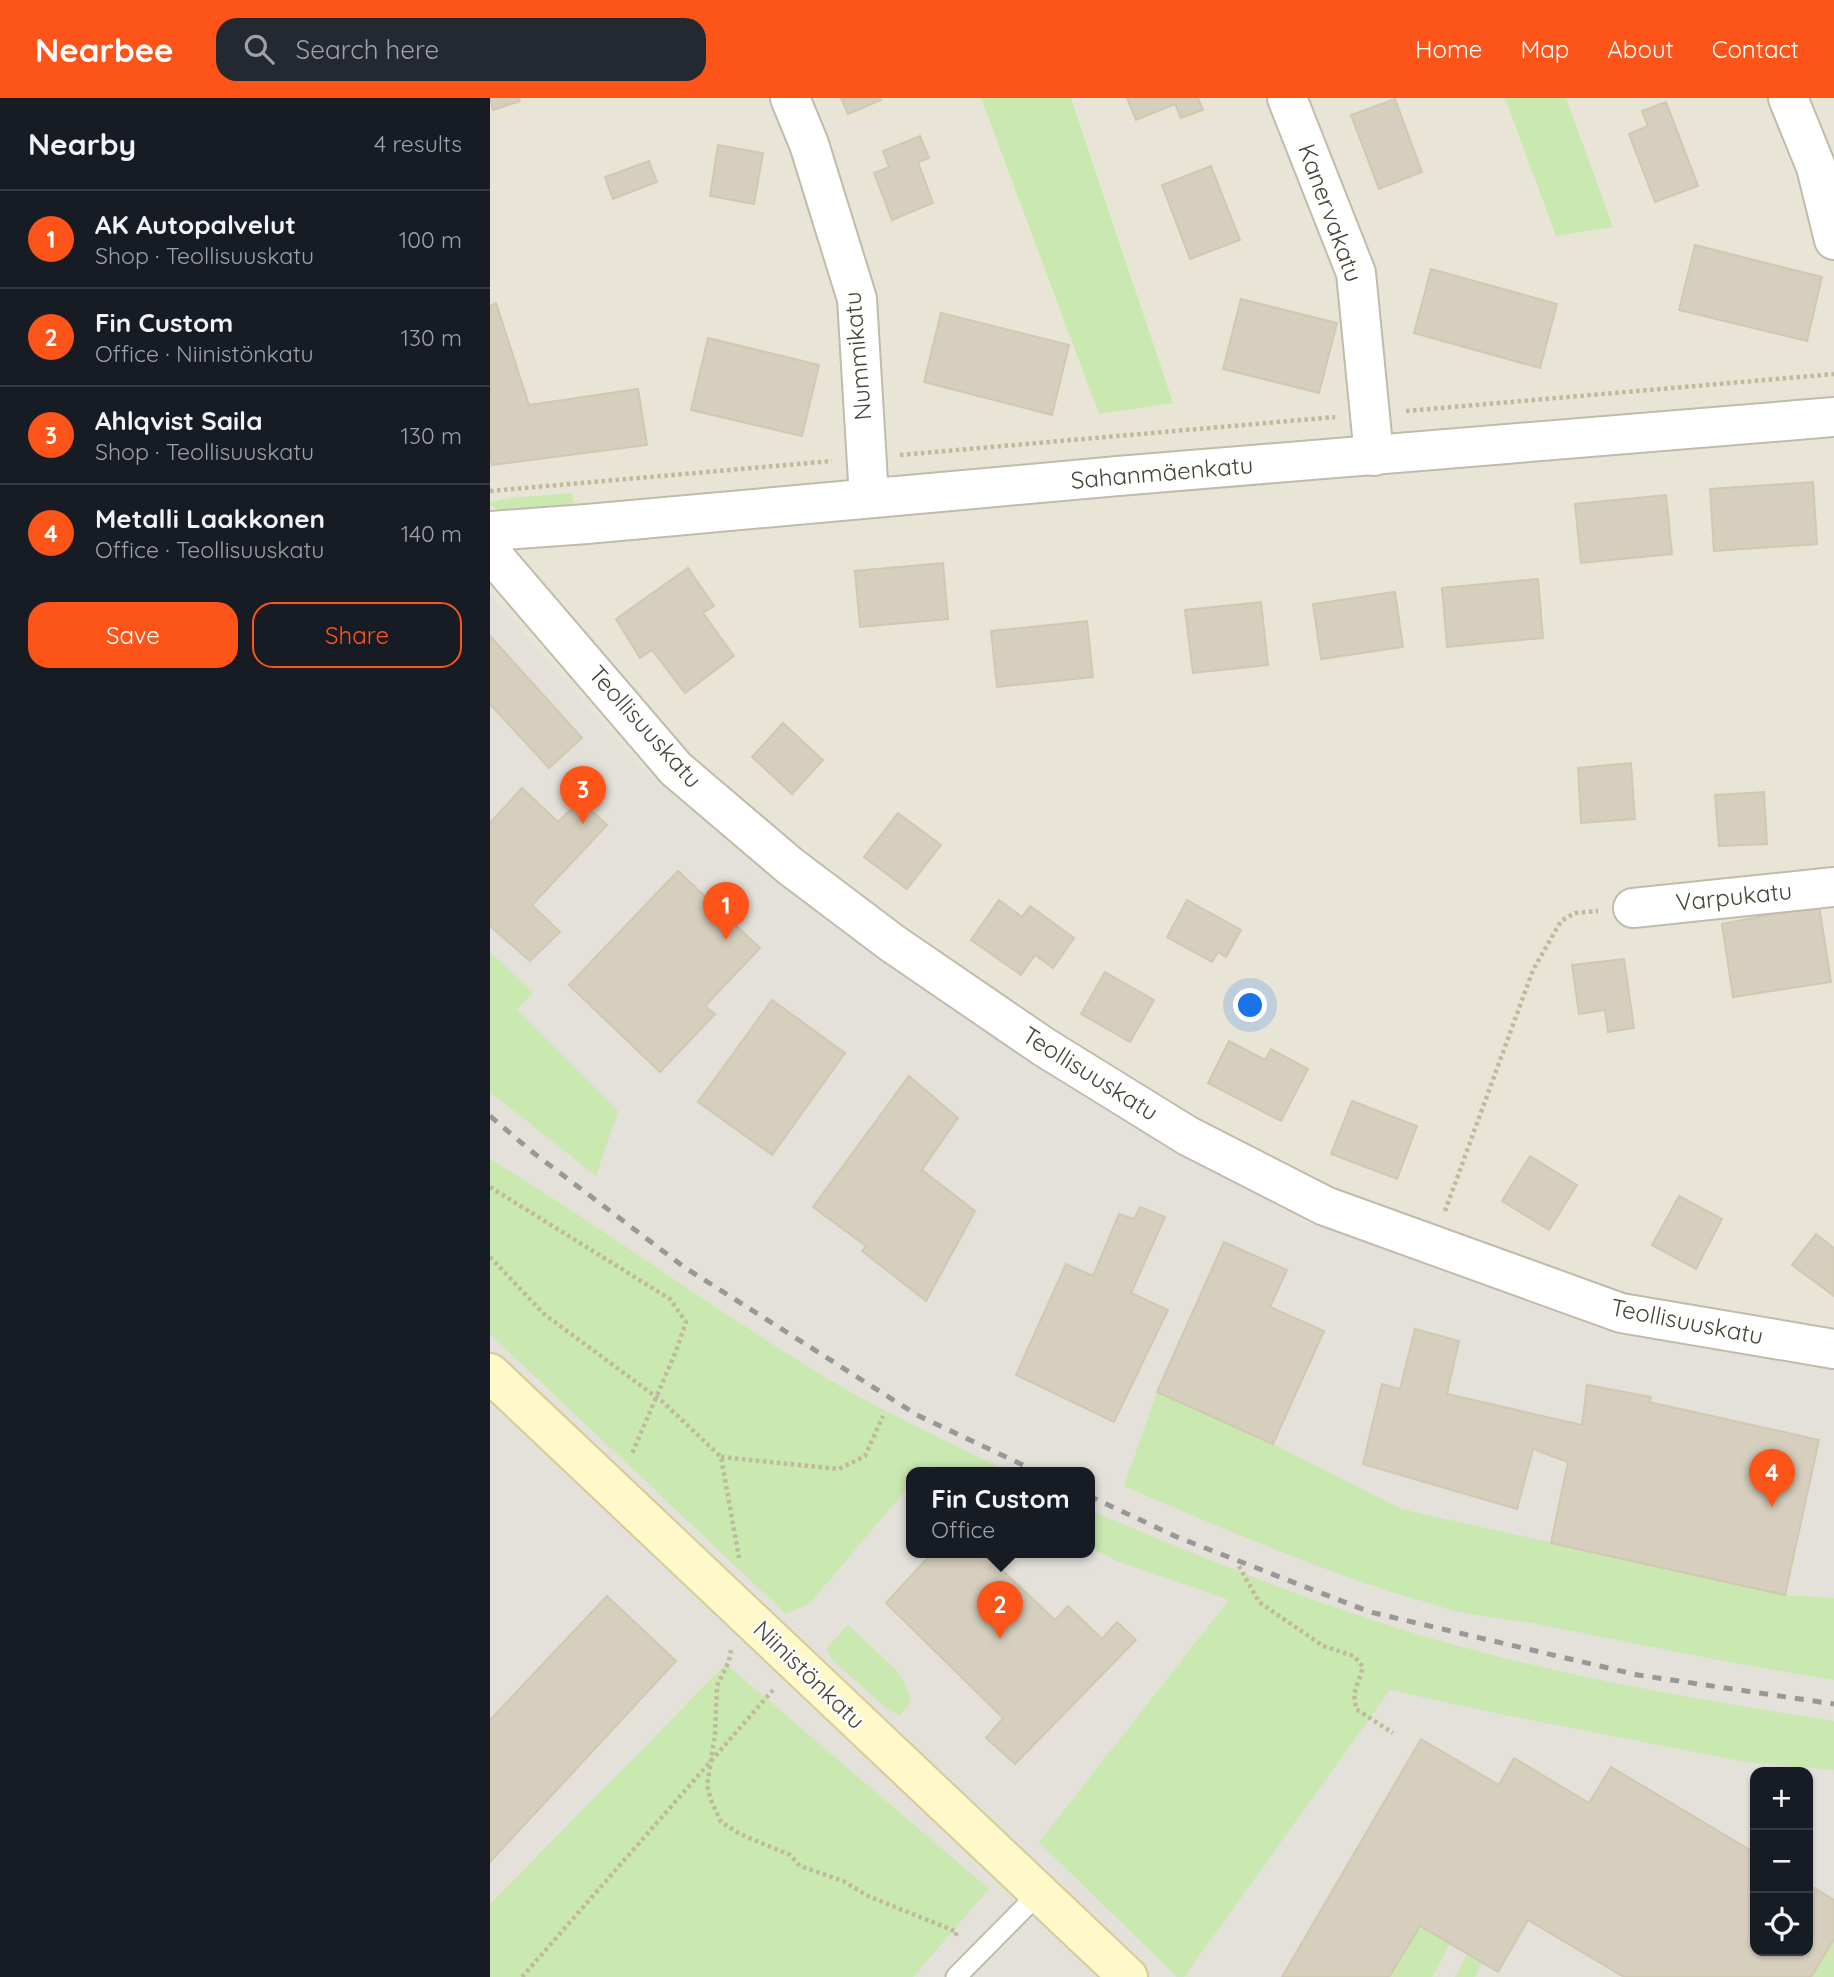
<!DOCTYPE html>
<meta charset="utf-8">
<style>
:root{--surface:#171b24;--page:#242831;--text:#f1f3f6;--muted:#9ea1a6;--line:#363941;--accent:#fc5419}
body{margin:0;font-family:Quicksand,sans-serif;background:var(--page);color:var(--text)}
.controls{position:absolute;right:21px;bottom:21px;display:grid;overflow:hidden;border-radius:14px;box-shadow:0 2px 5px #0004}
.controls button{width:63px;height:63px;display:grid;place-items:center;padding:0;border:0;border-bottom:2px solid var(--line);background:var(--surface);color:var(--text);font:35px sans-serif}
.you{position:absolute;left:761px;top:908px;width:24px;height:24px;margin:-18px;border:5px solid #fff;border-radius:50%;background:#1a73e8;box-shadow:0 0 0 10px #1a73e833}
.badge{display:grid;place-items:center;width:46px;height:46px;border-radius:50%;background:var(--accent);color:#fff;font-size:23px;font-weight:700}
.pin{position:absolute;translate:-50% -58px;filter:drop-shadow(0 2px 4px #0008)}
.pin::after{content:'';position:absolute;top:37px;width:24px;height:21px;background:inherit;clip-path:polygon(0 0,100% 0,50% 100%)}
.popup{position:absolute;left:416px;top:1369px;width:189px;height:91px;box-sizing:border-box;display:grid;place-content:center;border-radius:14px;background:var(--surface);filter:drop-shadow(0 2px 5px #0005);font-size:23px;white-space:nowrap;color:var(--muted)}
.popup b{font-size:26px;color:var(--text)}
.popup::after{content:'';position:absolute;left:50%;top:100%;margin-left:-14px;border:14px solid transparent;border-top-color:var(--surface)}
.list{margin:0;padding:0;list-style:none}
h2{display:flex;justify-content:space-between;align-items:center;height:91px;margin:0;padding:0 28px;font-size:30px}
h2 small{font-size:23px;font-weight:400;color:var(--muted)}
.list li{display:grid;grid-template-columns:46px 1fr auto;gap:21px;align-items:center;box-sizing:border-box;height:98px;padding:0 28px;border-top:2px solid var(--line)}
.list b{display:block;font-size:26px;white-space:nowrap}
.list p{margin:0;font-size:23px;white-space:nowrap;color:var(--muted)}
.list em{font-size:23px;font-style:normal;color:var(--muted)}
.actions{display:flex;gap:14px;padding:21px 28px}
.actions a{flex:1;padding:16px 0;border:2px solid var(--accent);border-radius:21px;text-align:center;font-size:24px;color:var(--accent)}
.actions .main{background:var(--accent);color:#fff}
.icon{flex:none;width:38px;height:38px;fill:none;stroke:currentColor;stroke-width:2;stroke-linecap:round;stroke-linejoin:round}
.map{position:relative;flex:none;width:1344px;height:1879px;overflow:hidden}
header{display:flex;align-items:center;gap:42px;box-sizing:border-box;height:98px;padding:0 35px;background:var(--accent);color:#fff}
header strong{font-size:33px}
nav{display:flex;gap:38px;margin-inline-start:auto;font-size:24px}
.search{width:490px;height:63px;background:var(--page);display:flex;align-items:center;gap:18px;box-sizing:border-box;padding:0 24px;border-radius:21px;color:var(--muted);font-size:26px}
main{display:flex}
aside{flex:1;background:var(--surface)}
.map>svg:first-child{display:block}
</style>
<header>
<strong>Nearbee</strong>
<div class="search"><svg class="icon" aria-label="search" viewBox="0 0 24 24"><circle cx="10" cy="10" r="6"/><path d="M15 15l6 6"/></svg>Search here</div>
<nav><a>Home</a><a>Map</a><a>About</a><a>Contact</a></nav>
</header>
<main>
<aside>
<h2>Nearby<small>4 results</small></h2>
<ul class="list">
<li><span class="badge">1</span><div><b>AK Autopalvelut</b><p>Shop · Teollisuuskatu</p></div><em>100 m</em></li>
<li><span class="badge">2</span><div><b>Fin Custom</b><p>Office · Niinistönkatu</p></div><em>130 m</em></li>
<li><span class="badge">3</span><div><b>Ahlqvist Saila</b><p>Shop · Teollisuuskatu</p></div><em>130 m</em></li>
<li><span class="badge">4</span><div><b>Metalli Laakkonen</b><p>Office · Teollisuuskatu</p></div><em>140 m</em></li>
</ul>
<div class="actions"><a class="main">Save</a><a>Share</a></div>
</aside>
<div class="map">
<svg width="1344" height="1879" viewBox="0 0 1344 1879">
<rect width="100%" height="100%" fill="#f4f2e9"/>
<path fill="#e8e5d7" d="M0,0H1344V1266L1128,1237L807,1120L397,861L152,669L0,495Z"/>
<path fill="#e4e1da" fill-rule="evenodd" d="M0,495L152,669L397,861L807,1120L1128,1237L1344,1266V1879H0ZM421,1375H599V1455H421ZM1265,1674H1318V1853H1265Z"/>
<g fill="#c9e9b1">
<path d="M491,0H581L683,305L609,316Z"/>
<path d="M1015,0H1076L1123,129L1066,138Z"/>
<path d="M81,395L86,409C60,412 22,424 0,407V404L21,400Z"/>
<path d="M0,854L43,894L27,912L128,1013L106,1078L0,994Z"/>
<path d="M0,1061C113,1130 220,1209 333,1278C393,1314 458,1344 522,1375H452L437,1367L430,1375H421V1386L320,1505L296,1516L0,1236Z"/>
<path d="M667,1294L783,1346L911,1411L1295,1497L1344,1500V1582C1249,1567 1156,1548 1062,1529C1026,1521 987,1520 952,1509C842,1478 738,1433 634,1388Z"/>
<path d="M599,1412C686,1448 773,1485 862,1515C1018,1569 1181,1598 1344,1623V1672L1256,1664L1000,1614L900,1592L694,1879H687L549,1744L739,1502L627,1463L599,1449Z"/>
<path d="M358,1527L406,1572L414,1583L421,1604L410,1617L400,1613L341,1561L337,1550Z"/>
<path d="M236,1566L499,1791L423,1879H0V1806Z"/>
<path d="M930,1828L960,1846L942,1879H899Z"/>
<path d="M1344,1841V1879H1321Z"/>
<path d="M977,1856L992,1864L985,1879H965Z"/>
</g>
<g fill="#d6cfbe" stroke="#d1c8b1" stroke-width="2">
<path d="M0,0H29L30,3L3,12Z"/>
<path d="M351,0H390L391,2L358,16Z"/>
<path d="M637,0H708L713,12L691,20L685,6L646,22Z"/>
<path d="M905,1L932,74L889,91L861,17Z"/>
<path d="M1176,4L1208,88L1165,104L1139,36L1158,28L1152,13Z"/>
<path d="M430,38L439,60L428,64L443,105L402,122L384,75L399,69L393,53Z"/>
<path d="M228,47L273,55L264,106L220,98Z"/>
<path d="M159,63L167,84L123,101L115,79Z"/>
<path d="M721,68L750,142L700,161L672,87Z"/>
<path d="M1205,147L1332,179L1317,243L1189,212Z"/>
<path d="M941,171L1067,206L1050,270L924,235Z"/>
<path d="M751,201L847,225L829,295L733,271Z"/>
<path d="M6,205L39,307L148,291L157,347L2,367L0,355V208Z"/>
<path d="M451,215L579,247L562,317L434,284Z"/>
<path d="M218,240L329,267L312,338L201,312Z"/>
<path d="M1323,384L1327,446L1224,453L1220,391Z"/>
<path d="M1176,397L1182,456L1091,465L1085,406Z"/>
<path d="M453,465L458,521L370,529L365,473Z"/>
<path d="M198,470L224,508L213,515L244,558L195,595L162,552L150,560L126,521Z"/>
<path d="M1048,481L1053,540L957,549L952,490Z"/>
<path d="M905,494L913,549L831,561L823,506Z"/>
<path d="M771,504L778,567L703,575L695,512Z"/>
<path d="M597,523L603,579L507,589L501,533Z"/>
<path d="M0,538L92,640L59,670L0,606Z"/>
<path d="M293,625L333,662L302,696L262,659Z"/>
<path d="M1141,665L1145,721L1091,725L1088,670Z"/>
<path d="M32,690L68,724L90,702L117,727L42,807L70,834L40,863L0,828V722L1,724Z"/>
<path d="M1274,694L1277,746L1229,748L1225,697Z"/>
<path d="M408,715L451,747L417,791L374,759Z"/>
<path d="M188,773L270,850L215,908L225,916L170,974L79,887Z"/>
<path d="M509,802L532,819L540,808L584,840L563,870L545,857L531,877L481,842Z"/>
<path d="M697,802L751,832L736,859L728,854L722,864L677,839Z"/>
<path d="M1329,807L1341,884L1243,899L1232,826Z"/>
<path d="M1134,861L1144,930L1118,934L1115,912L1089,916L1082,867Z"/>
<path d="M615,874L664,902L640,944L591,916Z"/>
<path d="M282,902L355,955L282,1057L208,1004Z"/>
<path d="M739,943L775,962L781,951L818,971L791,1023L718,985Z"/>
<path d="M419,978L468,1020L432,1072L485,1113L436,1203L372,1153L376,1148L323,1109Z"/>
<path d="M862,1003L927,1028L907,1081L841,1056Z"/>
<path d="M1040,1058L1087,1087L1059,1132L1012,1103Z"/>
<path d="M1189,1098L1232,1121L1206,1171L1162,1147Z"/>
<path d="M650,1109L675,1119L641,1195L678,1212L624,1324L526,1277L576,1166L603,1178L629,1116L644,1121Z"/>
<path d="M1326,1136L1344,1150V1198L1302,1167Z"/>
<path d="M734,1144L797,1172L780,1209L834,1233L783,1346L667,1294Z"/>
<path d="M925,1231L969,1243L957,1296L1092,1327L1097,1287L1161,1299L1159,1304L1329,1342L1295,1497L1061,1445L1078,1364L1043,1351L1027,1411L873,1366L892,1286L910,1291Z"/>
<path d="M442,1455H494L565,1522L578,1508L612,1541L627,1524L646,1542L525,1666L496,1640L513,1620L396,1505Z"/>
<path d="M117,1498L186,1563L0,1764V1622Z"/>
<path d="M931,1641L1009,1687L1024,1660L1099,1705L1121,1669L1265,1755V1853H1318V1786L1344,1802V1841L1321,1879H1134L1038,1822L1008,1874L930,1828L899,1879H792Z"/>
</g>
<g fill="none" stroke-linecap="round" stroke-linejoin="round">
<g stroke="#c0bbab" stroke-width="23">
<path id="lane" d="M466,1879L549,1795"/>
</g>
<g stroke="#c0bbab" stroke-width="42">
<g id="street">
<path d="M300,0L319,46L367,201L379,400"/>
<path d="M797,0L866,175L884,358"/>
<path d="M1298,0L1326,69L1344,142"/>
<path d="M0,433L97,426L628,378L1344,319"/>
<path d="M0,454L186,671L300,768L402,845L554,949L698,1038L835,1108L1131,1215L1344,1251"/>
<path d="M1143,810L1344,789"/>
</g>
</g>
<g stroke="#d5cb98" stroke-width="42">
<path id="secondary" d="M0,1275L638,1879"/>
</g>
<g stroke="#c2b99c" stroke-width="4.5" stroke-dasharray="3.5 3.5" stroke-linecap="butt">
<path d="M916,313L1344,276"/>
<path d="M410,357L845,319"/>
<path d="M0,393L342,363"/>
<path d="M0,1089L180,1201L196,1224L186,1253L141,1358"/>
<path d="M955,1113L1043,872L1071,823L1085,815L1108,813"/>
<path d="M0,1159L54,1216L173,1304L231,1359L249,1460"/>
<path d="M231,1359L349,1371L375,1358L393,1318"/>
<path d="M749,1468L769,1504L833,1548L864,1558L873,1569L864,1596L866,1611L903,1635"/>
<path d="M241,1552L239,1563L227,1588L225,1636L217,1688L221,1702L231,1724L250,1736L300,1757L310,1768L353,1783L378,1798L467,1834L465,1839"/>
<path d="M32,1879L283,1592"/>
</g>
<use href="#lane" stroke="#fff" stroke-width="19"/>
<use href="#street" stroke="#fff" stroke-width="38"/>
<use href="#secondary" stroke="#fff8c8" stroke-width="38"/>
<g stroke="#989898" stroke-width="5" stroke-dasharray="9 9" stroke-linecap="butt">
<path d="M0,1018L41,1053L194,1169L427,1317L550,1375"/>
<path d="M599,1398L687,1439L880,1514L1148,1577L1344,1606"/>
</g>
</g>
<g text-anchor="middle" stroke-width="5" stroke-linejoin="round" paint-order="stroke">
<g font-size="24" fill="#484337" stroke="#fff">
<text transform="translate(840 115) rotate(70)" y="8">Kanervakatu</text>
<text transform="translate(368 258) rotate(-95)" y="8">Nummikatu</text>
<text transform="translate(672 375) rotate(-5)" y="8">Sahanmäenkatu</text>
<text transform="translate(155 629) rotate(48)" y="8">Teollisuuskatu</text>
<text transform="translate(1244 799) rotate(-6)" y="8">Varpukatu</text>
<text transform="translate(600 976) rotate(32)" y="8">Teollisuuskatu</text>
<text transform="translate(1197 1224) rotate(11)" y="8">Teollisuuskatu</text>
<text transform="translate(319 1577) rotate(44)" y="8">Niinistönkatu</text>
</g>
</g>
</svg>
<div class="controls">
<button>+</button>
<button>−</button>
<button><svg class="icon" aria-label="locate" viewBox="0 0 24 24"><circle cx="12" cy="12" r="6"/><path d="M12 2v4M12 18v4M2 12h4M18 12h4"/></svg></button>
</div>
<div class="you"></div>
<div class="pin badge" style="left:236px;top:842px">1</div>
<div class="pin badge" style="left:510px;top:1541px">2</div>
<div class="popup"><b>Fin Custom</b>Office</div>
<div class="pin badge" style="left:93px;top:726px">3</div>
<div class="pin badge" style="left:1282px;top:1409px">4</div>
</div>
</main>
